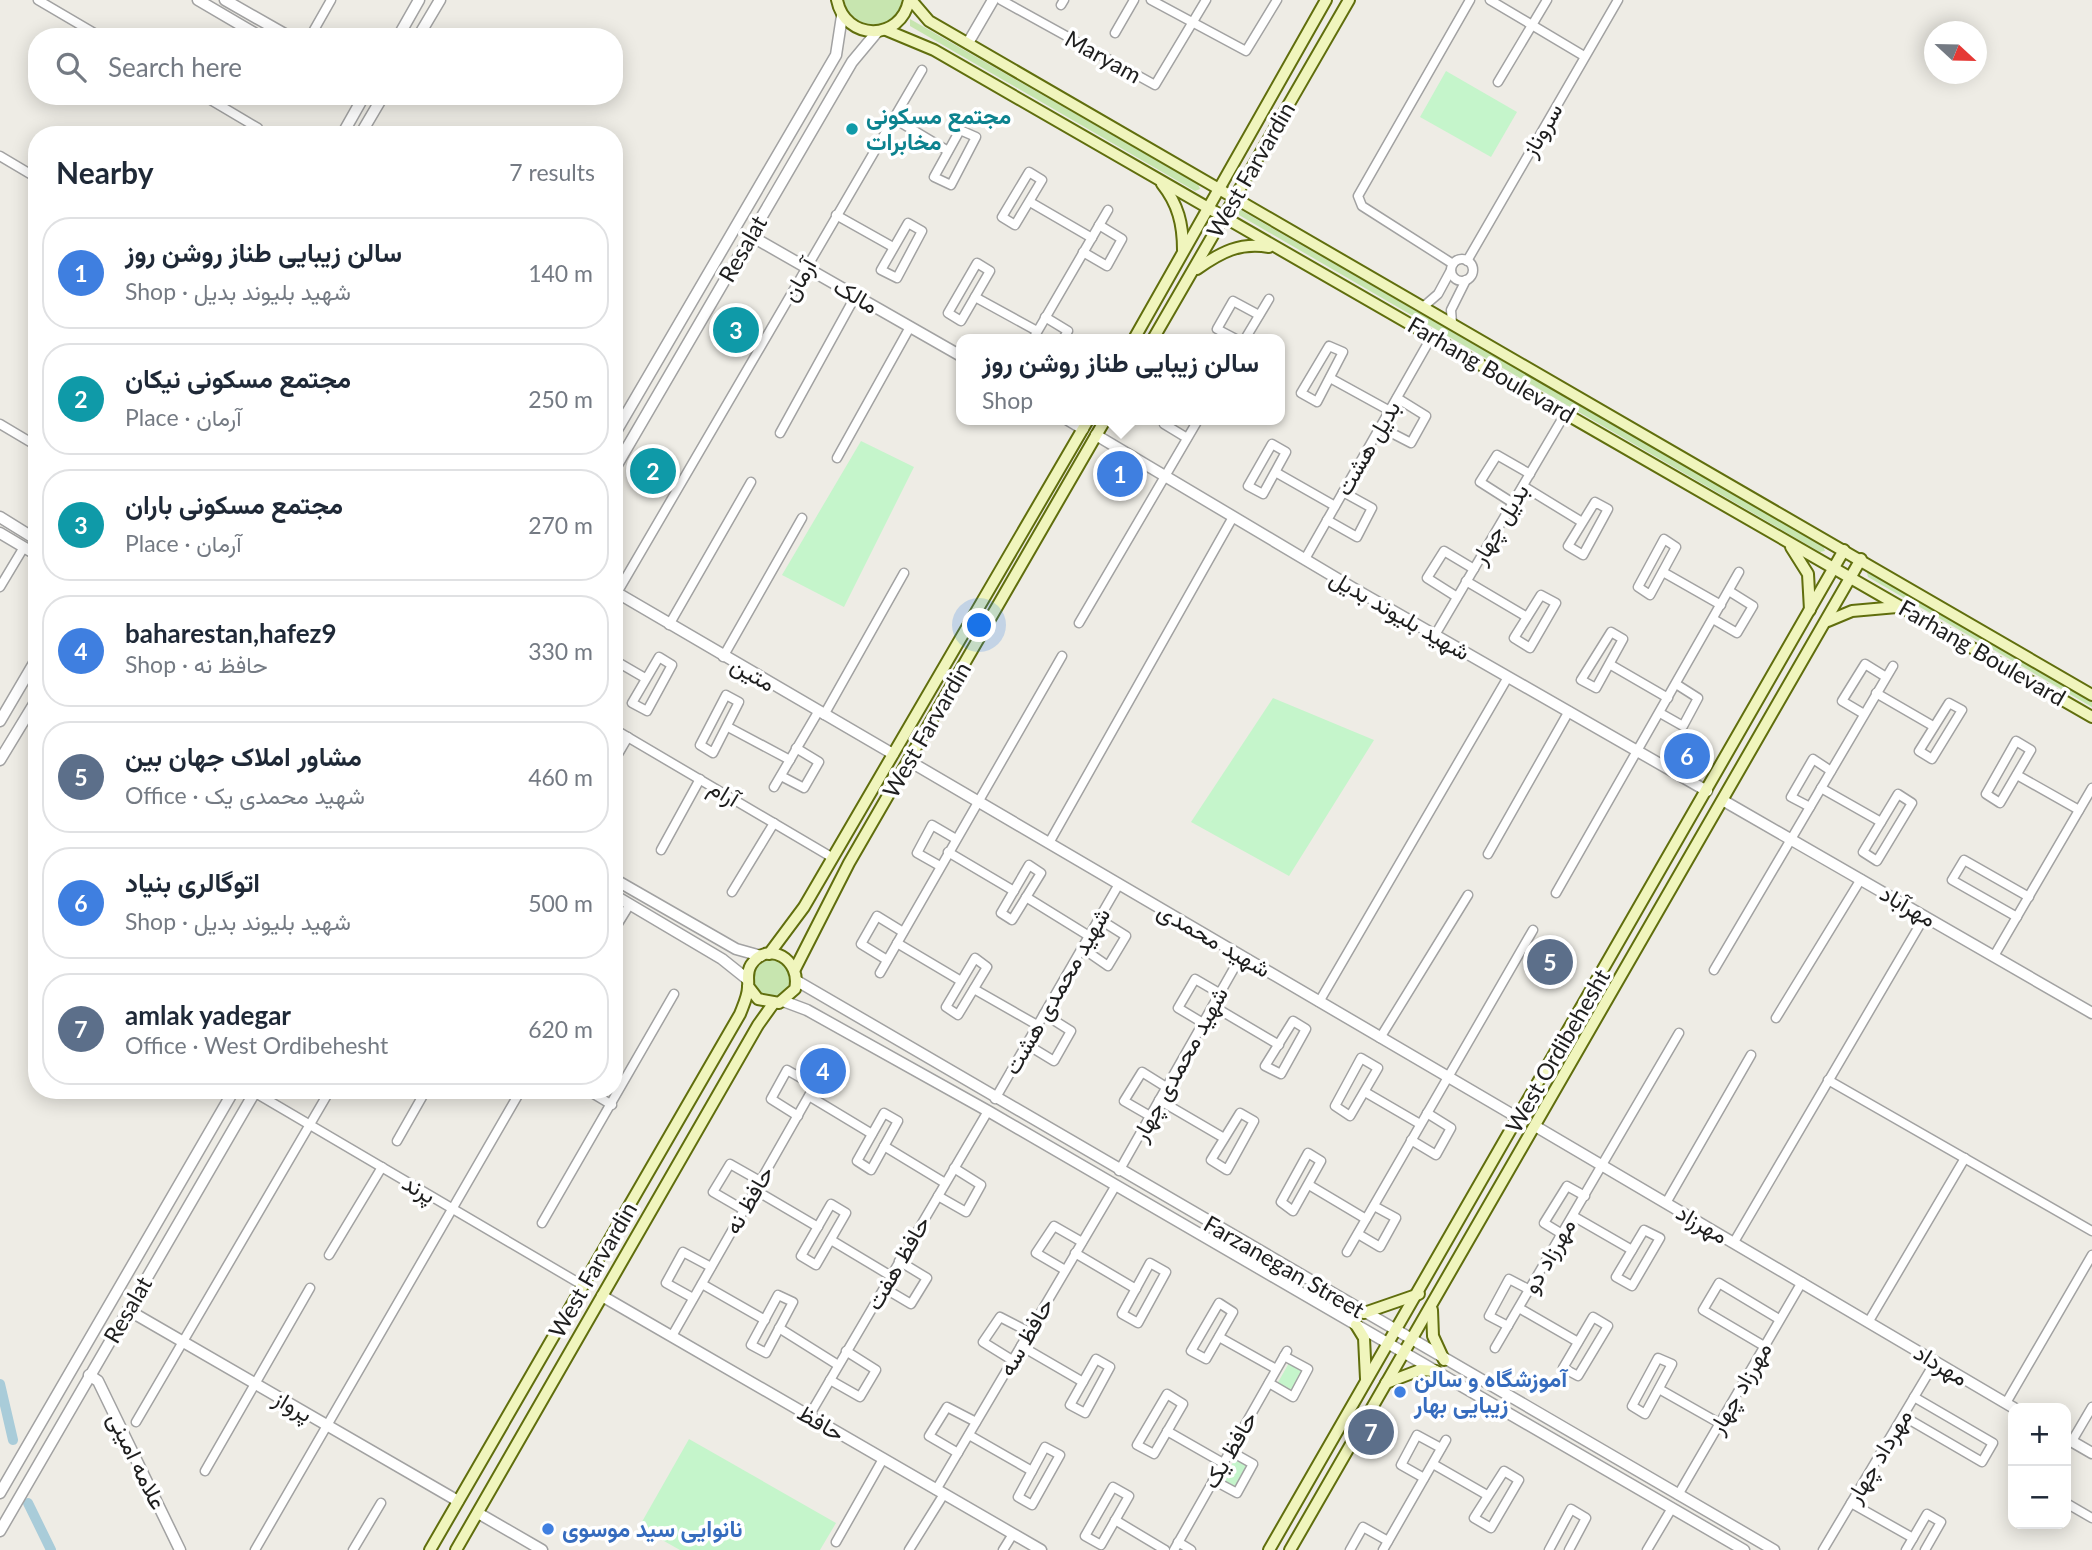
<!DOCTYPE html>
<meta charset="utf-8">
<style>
:root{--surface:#fff;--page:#f2f2f3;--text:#1f2937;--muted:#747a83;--line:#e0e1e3;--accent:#111827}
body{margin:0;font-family:Lato,Vazirmatn,sans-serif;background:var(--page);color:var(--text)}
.controls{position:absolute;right:21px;bottom:21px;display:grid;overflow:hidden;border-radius:14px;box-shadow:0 4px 18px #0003}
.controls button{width:63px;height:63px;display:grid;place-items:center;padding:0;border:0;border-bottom:2px solid var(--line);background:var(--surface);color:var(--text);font:35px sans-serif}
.compass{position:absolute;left:1924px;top:21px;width:63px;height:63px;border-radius:50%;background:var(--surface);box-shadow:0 4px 18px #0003;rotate:112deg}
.you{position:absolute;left:980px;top:626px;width:24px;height:24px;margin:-18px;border:5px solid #fff;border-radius:50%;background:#1a73e8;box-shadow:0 0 0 10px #1a73e833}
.badge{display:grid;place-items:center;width:46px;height:46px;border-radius:50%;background:var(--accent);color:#fff;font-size:23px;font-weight:700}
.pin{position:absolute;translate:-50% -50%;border:4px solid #fff;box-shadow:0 2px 7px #0006}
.popup{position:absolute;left:956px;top:334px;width:329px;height:91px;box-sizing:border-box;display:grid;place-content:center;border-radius:14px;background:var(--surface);filter:drop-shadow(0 2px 5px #0005);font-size:23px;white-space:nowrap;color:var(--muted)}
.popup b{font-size:26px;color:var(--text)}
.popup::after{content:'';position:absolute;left:50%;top:100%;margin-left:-14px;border:14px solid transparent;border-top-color:var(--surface)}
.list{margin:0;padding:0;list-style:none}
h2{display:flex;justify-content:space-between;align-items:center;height:91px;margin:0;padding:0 28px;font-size:30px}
h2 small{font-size:23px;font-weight:400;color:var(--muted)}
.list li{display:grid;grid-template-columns:46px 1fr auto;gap:21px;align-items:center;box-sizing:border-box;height:112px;margin:0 14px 14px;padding:0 14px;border:2px solid var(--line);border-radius:28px}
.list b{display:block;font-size:26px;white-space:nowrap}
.list p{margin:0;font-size:23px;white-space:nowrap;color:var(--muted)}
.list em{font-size:23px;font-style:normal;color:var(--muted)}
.icon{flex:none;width:38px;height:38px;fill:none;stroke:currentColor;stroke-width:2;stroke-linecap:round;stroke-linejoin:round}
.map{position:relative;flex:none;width:2092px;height:1550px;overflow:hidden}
.search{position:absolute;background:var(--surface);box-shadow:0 4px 18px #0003;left:28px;top:28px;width:595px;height:77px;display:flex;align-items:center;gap:18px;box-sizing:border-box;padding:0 24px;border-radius:28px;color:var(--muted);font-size:26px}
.panel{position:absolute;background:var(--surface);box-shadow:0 4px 18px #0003;left:28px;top:126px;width:595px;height:973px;border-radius:28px}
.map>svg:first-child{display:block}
</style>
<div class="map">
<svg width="2092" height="1550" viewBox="0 0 2092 1550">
<rect width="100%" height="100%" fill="#eeece5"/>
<g fill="#c7e5af">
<path d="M844,0H902C895,34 852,33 844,0Z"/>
<path d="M910,19L1198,184L1200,189L1195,191L910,26Z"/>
<path d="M1239,209L1823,546L1825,551L1820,552L1239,215Z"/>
<path d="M1870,571L2092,699V707L1868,577L1867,573Z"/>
<circle cx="772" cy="978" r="18"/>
</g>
<g fill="#c5f5cb">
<path d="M1446,71L1517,112L1491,157L1420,117Z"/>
<path d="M861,441L914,467L844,607L782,575Z"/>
<path d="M1273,698L1374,740L1289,876L1191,822Z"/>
<path d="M1289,1363L1303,1370L1290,1392L1277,1384Z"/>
<path d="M689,1439L836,1523L820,1550H680L639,1527Z"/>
<path d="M1235,1459L1248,1466L1236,1488L1223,1480Z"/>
</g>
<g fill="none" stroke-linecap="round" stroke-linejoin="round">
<g stroke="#a9ccd9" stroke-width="10">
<path d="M0,1384L13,1440"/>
<path d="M28,1503L51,1550"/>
</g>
<g stroke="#a2a2a2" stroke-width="11">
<g id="minor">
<path d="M38,0L101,37"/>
<path d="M1001,0L1155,85L1206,0"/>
<path d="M1151,0L1246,51L1277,0"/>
<path d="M1490,0L1584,56"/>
<path d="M1061,5L1064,0"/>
<path d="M1115,33L1134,0"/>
<path d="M310,37L331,0"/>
<path d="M1498,82L1547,0"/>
<path d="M204,96L258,128"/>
<path d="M893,118L948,151"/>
<path d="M960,130L976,137L951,185L934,177Z"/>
<path d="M0,156L37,178"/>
<path d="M1029,172L1042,180L1015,225L1002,217Z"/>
<path d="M1030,202L1092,238"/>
<path d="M836,215L893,247"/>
<path d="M908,223L922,231L897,278L881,270Z"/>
<path d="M1083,252L1107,266L1122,239L1099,225"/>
<circle cx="1462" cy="270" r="11"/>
<path d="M1467,261L1618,0"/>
<path d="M977,263L990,271L961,321L948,313Z"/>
<path d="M1453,264L1362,206L1358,196L1470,0"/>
<path d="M975,297L1037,331"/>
<path d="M1423,307L1438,294L1451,270"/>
<path d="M1045,317L1068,331L1063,339"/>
<path d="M1452,323L1451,310L1466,280"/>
<path d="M1033,339L1108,210"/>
<path d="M1236,339L1217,329L1233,301L1259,315"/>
<path d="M1245,339L1269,299"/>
<path d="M1329,346L1343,352L1317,402L1301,393Z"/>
<path d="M1330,378L1390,411"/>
<path d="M1166,420L1164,424L1187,438"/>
<path d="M0,424L37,446"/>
<path d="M1380,427L1411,443L1426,416L1397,398"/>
<path d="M780,433L856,295"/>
<path d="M1272,444L1286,452L1263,494L1248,486Z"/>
<path d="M837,458L910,327"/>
<path d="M1277,473L1335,506"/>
<path d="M1523,486L1582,522"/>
<path d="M1595,502L1608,509L1583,555L1568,546Z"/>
<path d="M1513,503L1480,482L1497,455L1530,474"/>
<path d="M1327,520L1357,537L1372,508L1343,492"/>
<path d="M30,536L37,525"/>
<path d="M1664,539L1676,547L1650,595L1638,587Z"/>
<path d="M1305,559L1432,336"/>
<path d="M1663,572L1721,605"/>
<path d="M1466,581L1527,617"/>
<path d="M0,587L24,547"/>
<path d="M1541,595L1556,603L1530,648L1514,638Z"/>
<path d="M1457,597L1427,578L1444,551L1474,569"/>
<path d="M614,598L922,70"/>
<path d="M1713,619L1737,633L1753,606L1729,591"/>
<path d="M1079,623L1198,420"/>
<path d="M669,625L751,482"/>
<path d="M1611,632L1623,639L1596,688L1581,680Z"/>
<path d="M1435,635L1565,414"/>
<path d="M659,657L672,665L647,711L632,703Z"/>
<path d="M723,657L802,518"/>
<path d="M614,660L645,678"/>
<path d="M1611,665L1668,698"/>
<path d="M1876,693L1933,726"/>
<path d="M726,695L739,702L713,753L700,745Z"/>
<path d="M1949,703L1962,710L1932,759L1919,751Z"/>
<path d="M1660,713L1683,726L1698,698L1676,684"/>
<path d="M1864,714L1842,701L1865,664L1886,677"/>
<path d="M824,715L904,573"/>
<path d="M728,727L790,760"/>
<path d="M614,729L833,858"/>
<path d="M2016,741L2031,750L2000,803L1986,794Z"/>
<path d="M614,761L628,737"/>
<path d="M2017,775L2079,810"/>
<path d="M781,776L804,788L819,762L796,748"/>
<path d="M774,787L818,712"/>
<path d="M1821,788L1881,822"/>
<path d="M1898,794L1912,803L1877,861L1863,852Z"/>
<path d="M1810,807L1791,797L1813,759L1831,771"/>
<path d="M1049,843L1233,517"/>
<path d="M661,850L700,779"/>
<path d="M948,852L1014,891"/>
<path d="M1488,854L1569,711"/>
<path d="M1029,865L1041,873L1012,920L1001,913Z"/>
<path d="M940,866L917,853L932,825L956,839"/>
<path d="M732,892L774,823"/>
<path d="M1556,893L1739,572"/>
<path d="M1026,897L1089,936"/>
<path d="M2017,917L1952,880L1964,860L2029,897"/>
<path d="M614,930L630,904"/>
<path d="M897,943L961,981"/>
<path d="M1082,948L1108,966L1126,936L1099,919"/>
<path d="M1994,956L2092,788"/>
<path d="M975,958L987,967L958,1015L946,1007Z"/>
<path d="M887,960L861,944L877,916L903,932"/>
<path d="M1714,970L1893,666"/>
<path d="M880,973L1062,656"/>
<path d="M974,989L1037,1025"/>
<path d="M1319,1002L1508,677"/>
<path d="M1213,1006L1279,1045"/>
<path d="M1776,1018L1861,879"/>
<path d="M1293,1021L1306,1029L1281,1074L1265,1066Z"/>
<path d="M1203,1023L1178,1008L1195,979L1219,993"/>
<path d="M1380,1038L1468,895"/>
<path d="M1026,1044L1054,1061L1071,1031L1044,1014"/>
<path d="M1361,1058L1378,1068L1350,1116L1335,1106Z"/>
<path d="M1828,1080L2092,1231"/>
<path d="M587,1090L612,1105"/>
<path d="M254,1092L584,1286"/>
<path d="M1365,1092L1420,1124"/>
<path d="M809,1096L872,1134"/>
<path d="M995,1099L1119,884"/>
<path d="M1159,1100L1224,1138"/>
<path d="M884,1113L898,1121L871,1170L857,1161Z"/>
<path d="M1240,1113L1254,1121L1227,1170L1211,1160Z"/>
<path d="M798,1116L771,1099L787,1070L815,1086"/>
<path d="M1150,1116L1124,1101L1142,1072L1166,1087"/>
<path d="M1411,1140L1436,1155L1451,1128L1427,1113"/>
<path d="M397,1141L426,1090"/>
<path d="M884,1146L945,1183"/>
<path d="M1308,1153L1321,1161L1293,1211L1281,1202Z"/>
<path d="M1119,1171L1241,956"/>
<path d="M1309,1185L1366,1219"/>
<path d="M755,1190L818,1227"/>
<path d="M938,1196L966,1212L981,1185L954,1168"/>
<path d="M1666,1203L1751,1055"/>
<path d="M831,1204L846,1213L816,1265L801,1256Z"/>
<path d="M744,1210L713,1192L730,1164L760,1181"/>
<path d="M1573,1216L1632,1250"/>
<path d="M542,1223L674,994"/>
<path d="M1644,1230L1660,1238L1632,1286L1616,1277Z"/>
<path d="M1358,1234L1380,1247L1396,1218L1374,1206"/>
<path d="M1562,1234L1544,1223L1567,1186L1585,1196"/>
<path d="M831,1240L891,1276"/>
<path d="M1734,1242L1925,916"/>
<path d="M1347,1252L1533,930"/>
<path d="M1075,1253L1136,1289"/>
<path d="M329,1255L382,1167"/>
<path d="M1150,1263L1166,1272L1138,1323L1122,1314Z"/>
<path d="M1065,1270L1036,1253L1054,1226L1082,1242"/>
<path d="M702,1284L765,1320"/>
<path d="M884,1288L911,1304L927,1278L899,1261"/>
<path d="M778,1295L793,1302L766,1353L751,1345Z"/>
<path d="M693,1298L666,1283L683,1252L711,1267"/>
<path d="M1219,1303L1233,1312L1206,1359L1191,1351Z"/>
<path d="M1519,1308L1578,1342"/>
<path d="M1593,1317L1608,1326L1578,1376L1563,1368Z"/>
<path d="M1869,1321L1965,1158"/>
<path d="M1508,1326L1489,1316L1509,1279L1530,1290"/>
<path d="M779,1328L838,1365"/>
<path d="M672,1336L827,1064"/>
<path d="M1219,1337L1276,1369"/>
<path d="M1021,1346L1083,1382"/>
<path d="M1764,1346L1703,1310L1719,1283L1779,1319"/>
<path d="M1495,1348L1679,1033"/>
<path d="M1658,1358L1672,1364L1645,1414L1632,1406Z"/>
<path d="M1096,1359L1110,1367L1085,1413L1070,1405Z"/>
<path d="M1012,1360L983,1342L1000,1317L1029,1332"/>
<path d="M830,1380L860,1397L876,1370L846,1351"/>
<path d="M1269,1383L1293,1397L1308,1369L1284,1356"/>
<path d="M1659,1389L1719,1423"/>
<path d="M1167,1394L1183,1404L1154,1454L1137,1445Z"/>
<path d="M2006,1403L2092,1255"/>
<path d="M809,1416L988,1111"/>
<path d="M1903,1416L1982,1462L1993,1443L1914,1397"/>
<path d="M136,1422L330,1090"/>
<path d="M1167,1431L1223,1463"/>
<path d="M969,1435L1032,1471"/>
<path d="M2072,1441L2092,1407"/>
<path d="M1045,1447L1060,1455L1032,1505L1018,1497Z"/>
<path d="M958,1453L929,1436L947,1407L976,1422"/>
<path d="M1433,1464L1487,1495"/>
<path d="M205,1471L310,1288"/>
<path d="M1504,1471L1519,1480L1491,1528L1474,1518Z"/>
<path d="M1424,1478L1401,1465L1417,1435L1441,1448"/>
<path d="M1213,1480L1237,1493L1253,1464L1230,1451"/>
<path d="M1113,1487L1129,1496L1101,1545L1085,1536Z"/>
<path d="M936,1490L1116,1185"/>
<path d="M1678,1495L1802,1282"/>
<path d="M1851,1503L1913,1538"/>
<path d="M2066,1503L2092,1518"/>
<path d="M1115,1520L1165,1550"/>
<path d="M836,1542L883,1459"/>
<path d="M1178,1542L1191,1550"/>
<path d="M255,1550L521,1090"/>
<path d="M353,1550L381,1503"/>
<path d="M909,1550L944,1494"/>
<path d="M1003,1550L1013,1534"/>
<path d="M1174,1550L1287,1351"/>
<path d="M1350,1550L1363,1527L1388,1541"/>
<path d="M1383,1550L1446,1440"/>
<path d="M1549,1550L1571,1509L1586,1518L1569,1550"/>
<path d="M1647,1550L1672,1508"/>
<path d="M1823,1550L1935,1362"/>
<path d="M1906,1550L1927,1514L1941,1522L1925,1550"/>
</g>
</g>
<g stroke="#a2a2a2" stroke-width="13">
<g id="tertiary">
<path d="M198,0L261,37"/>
<path d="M225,0L290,37"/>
<path d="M398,37L419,0"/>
<path d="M418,37L440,0"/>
<path d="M968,43L993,0"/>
<path d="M342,135L364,96"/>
<path d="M360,135L383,96"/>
<path d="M751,236L961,356"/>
<path d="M1068,420L1083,429"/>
<path d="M614,435L836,55L842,16"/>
<path d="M1096,435L1353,588L1707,791"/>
<path d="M614,470L852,62L877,32"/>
<path d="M0,517L37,540"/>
<path d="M0,533L37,555"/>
<path d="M614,591L893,754"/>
<path d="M0,721L37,658"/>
<path d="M0,760L37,699"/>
<path d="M909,761L1520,1119"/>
<path d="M1724,801L2092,1013"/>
<path d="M614,879L736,949L761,956"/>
<path d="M614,895L722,959L747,979"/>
<path d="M797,981L1774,1550"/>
<path d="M783,1001L807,1010L988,1111L1744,1550"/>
<path d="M1535,1126L2014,1408"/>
<path d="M602,1296L1041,1550"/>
<path d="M128,1310L458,1501"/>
<path d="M89,1375L98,1381L180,1550"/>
<path d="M2066,1438L2092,1453"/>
<path d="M0,1493L234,1090"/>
<path d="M478,1513L542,1550"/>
<path d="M0,1531L256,1090"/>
</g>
</g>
<g stroke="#606e0d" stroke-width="14">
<g id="secondary">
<path d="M837,0C845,41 901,42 909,0"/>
<path d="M911,0L929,21L2092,695"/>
<path d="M886,30L934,50L2092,717"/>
<path d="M1162,184C1178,204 1183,224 1183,250"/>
<path d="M1197,269C1221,252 1240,242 1269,247"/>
<path d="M1134,339L1326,0"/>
<path d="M1153,339L1349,0"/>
<path d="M1791,547L1808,574L1810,610"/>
<path d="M1828,621L1852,611L1897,607"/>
<path d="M769,954L804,907L1088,420"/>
<path d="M795,969L849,863L1105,420"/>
<path d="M1432,1310L1433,1336L1444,1360"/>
<path d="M1364,1313L1419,1294"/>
<path d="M1356,1325L1364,1338L1366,1379"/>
<path d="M1386,1383L1420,1370L1436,1371"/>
<path d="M430,1550L740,1014C743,1006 748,996 748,987C749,979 746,973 751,965C768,939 802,960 795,989L779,1003L758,999L748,986"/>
<path d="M456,1550L758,1025L773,1004"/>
<path d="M1269,1550L1844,550"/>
<path d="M1290,1550L1861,559"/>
</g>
</g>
<use href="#minor" stroke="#fff" stroke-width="8"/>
<use href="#tertiary" stroke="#fff" stroke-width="10"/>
<use href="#secondary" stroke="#f0f5bd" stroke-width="10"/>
</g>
<circle fill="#0f9aa8" stroke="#fff" stroke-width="2.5" cx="852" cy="129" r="7"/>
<g fill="#3f7fe0" stroke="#fff" stroke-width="2.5">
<circle cx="1400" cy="1392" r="7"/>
<circle cx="548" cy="1529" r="7"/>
</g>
<g text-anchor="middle" stroke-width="7" stroke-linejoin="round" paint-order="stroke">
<g font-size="23" fill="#1e1e1e" stroke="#fff">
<text transform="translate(1103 57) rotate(29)" y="8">Maryam</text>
<text transform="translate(1542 130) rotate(-60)" y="8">سروناز</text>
<text transform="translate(1251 170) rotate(-60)" y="8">West Farvardin</text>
<text transform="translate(743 249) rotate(-60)" y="8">Resalat</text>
<text transform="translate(799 280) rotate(-60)" y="8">آرمان</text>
<text transform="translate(856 296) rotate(30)" y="8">مالک</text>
<text transform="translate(1491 370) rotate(30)" y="8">Farhang Boulevard</text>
<text transform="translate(1368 448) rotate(-60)" y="8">بدیل هشت</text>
<text transform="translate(1500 524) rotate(-59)" y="8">بدیل چهار</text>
<text transform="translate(1400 615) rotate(30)" y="8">شهید بلیوند بدیل</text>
<text transform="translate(1982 653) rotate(30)" y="8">Farhang Boulevard</text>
<text transform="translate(753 674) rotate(30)" y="8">متین</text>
<text transform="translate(927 730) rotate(-60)" y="8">West Farvardin</text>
<text transform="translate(724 793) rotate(31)" y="8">آرام</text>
<text transform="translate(1908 906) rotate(30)" y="8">مهرآباد</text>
<text transform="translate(1214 940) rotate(30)" y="8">شهید محمدی</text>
<text transform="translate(1057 991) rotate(-60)" y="8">شهید محمدی هشت</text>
<text transform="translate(1558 1051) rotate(-60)" y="8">West Ordibehesht</text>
<text transform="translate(1180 1064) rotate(-61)" y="8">شهید محمدی چهار</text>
<text transform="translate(419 1189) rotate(30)" y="8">پرند</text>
<text transform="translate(749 1200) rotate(-60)" y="8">حافظ نه</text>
<text transform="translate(1702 1224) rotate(30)" y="8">مهرزاد</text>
<text transform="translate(1549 1256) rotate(-60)" y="8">مهرزاد دو</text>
<text transform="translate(898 1263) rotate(-60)" y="8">حافظ هفت</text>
<text transform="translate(1284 1267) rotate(30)" y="8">Farzanegan Street</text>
<text transform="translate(593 1270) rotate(-60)" y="8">West Farvardin</text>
<text transform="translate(128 1310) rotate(-60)" y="8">Resalat</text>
<text transform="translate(1026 1337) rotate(-60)" y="8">حافظ سه</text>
<text transform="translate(1941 1365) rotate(31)" y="8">مهرداد</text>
<text transform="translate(1740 1388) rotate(-60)" y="8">مهرزاد چهار</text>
<text transform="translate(293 1406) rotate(30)" y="8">پرواز</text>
<text transform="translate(821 1423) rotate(30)" y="8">حافظ</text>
<text transform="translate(1230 1450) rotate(-60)" y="8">حافظ یک</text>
<text transform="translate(1879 1456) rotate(-59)" y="8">مهرداد چهار</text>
<text transform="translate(137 1461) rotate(64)" y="8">علامه امینی</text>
</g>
<g font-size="23" font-weight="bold" fill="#0d838f" stroke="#fff" text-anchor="start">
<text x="866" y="124">مجتمع مسکونی<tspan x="866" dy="26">مخابرات</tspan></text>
</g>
<g font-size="23" font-weight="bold" fill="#366cbe" stroke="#fff" text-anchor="start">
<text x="1414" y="1387">آموزشگاه و سالن<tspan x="1414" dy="26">زیبایی بهار</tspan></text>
<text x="562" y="1537">نانوایی سید موسوی</text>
</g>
</g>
</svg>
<div class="controls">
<button>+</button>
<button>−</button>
</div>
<svg class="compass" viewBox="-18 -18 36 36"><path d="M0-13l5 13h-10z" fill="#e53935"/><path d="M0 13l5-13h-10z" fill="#747a83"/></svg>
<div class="you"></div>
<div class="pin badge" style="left:1120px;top:474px;background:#3f7fe0">1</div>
<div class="popup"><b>سالن زیبایی طناز روشن روز</b>Shop</div>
<div class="pin badge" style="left:653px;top:471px;background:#0f9aa8">2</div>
<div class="pin badge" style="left:736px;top:330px;background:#0f9aa8">3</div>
<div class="pin badge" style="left:823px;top:1071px;background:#3f7fe0">4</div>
<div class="pin badge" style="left:1550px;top:962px;background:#5c6f8a">5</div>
<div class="pin badge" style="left:1687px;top:756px;background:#3f7fe0">6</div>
<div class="pin badge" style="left:1371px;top:1432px;background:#5c6f8a">7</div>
<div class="search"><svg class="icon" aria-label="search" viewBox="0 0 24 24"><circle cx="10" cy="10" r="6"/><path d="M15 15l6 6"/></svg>Search here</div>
<section class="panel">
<h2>Nearby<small>7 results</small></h2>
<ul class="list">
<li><span class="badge" style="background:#3f7fe0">1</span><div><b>سالن زیبایی طناز روشن روز</b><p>Shop · شهید بلیوند بدیل</p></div><em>140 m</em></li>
<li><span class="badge" style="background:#0f9aa8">2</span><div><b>مجتمع مسکونی نیکان</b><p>Place · آرمان</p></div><em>250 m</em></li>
<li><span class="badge" style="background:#0f9aa8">3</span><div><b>مجتمع مسکونی باران</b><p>Place · آرمان</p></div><em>270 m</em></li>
<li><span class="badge" style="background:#3f7fe0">4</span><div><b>baharestan,hafez9</b><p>Shop · حافظ نه</p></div><em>330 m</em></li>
<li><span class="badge" style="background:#5c6f8a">5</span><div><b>مشاور املاک جهان بین</b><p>Office · شهید محمدی یک</p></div><em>460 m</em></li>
<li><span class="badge" style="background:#3f7fe0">6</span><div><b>اتوگالری بنیاد</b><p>Shop · شهید بلیوند بدیل</p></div><em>500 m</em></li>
<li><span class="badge" style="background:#5c6f8a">7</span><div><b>amlak yadegar</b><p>Office · West Ordibehesht</p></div><em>620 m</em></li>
</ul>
</section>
</div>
